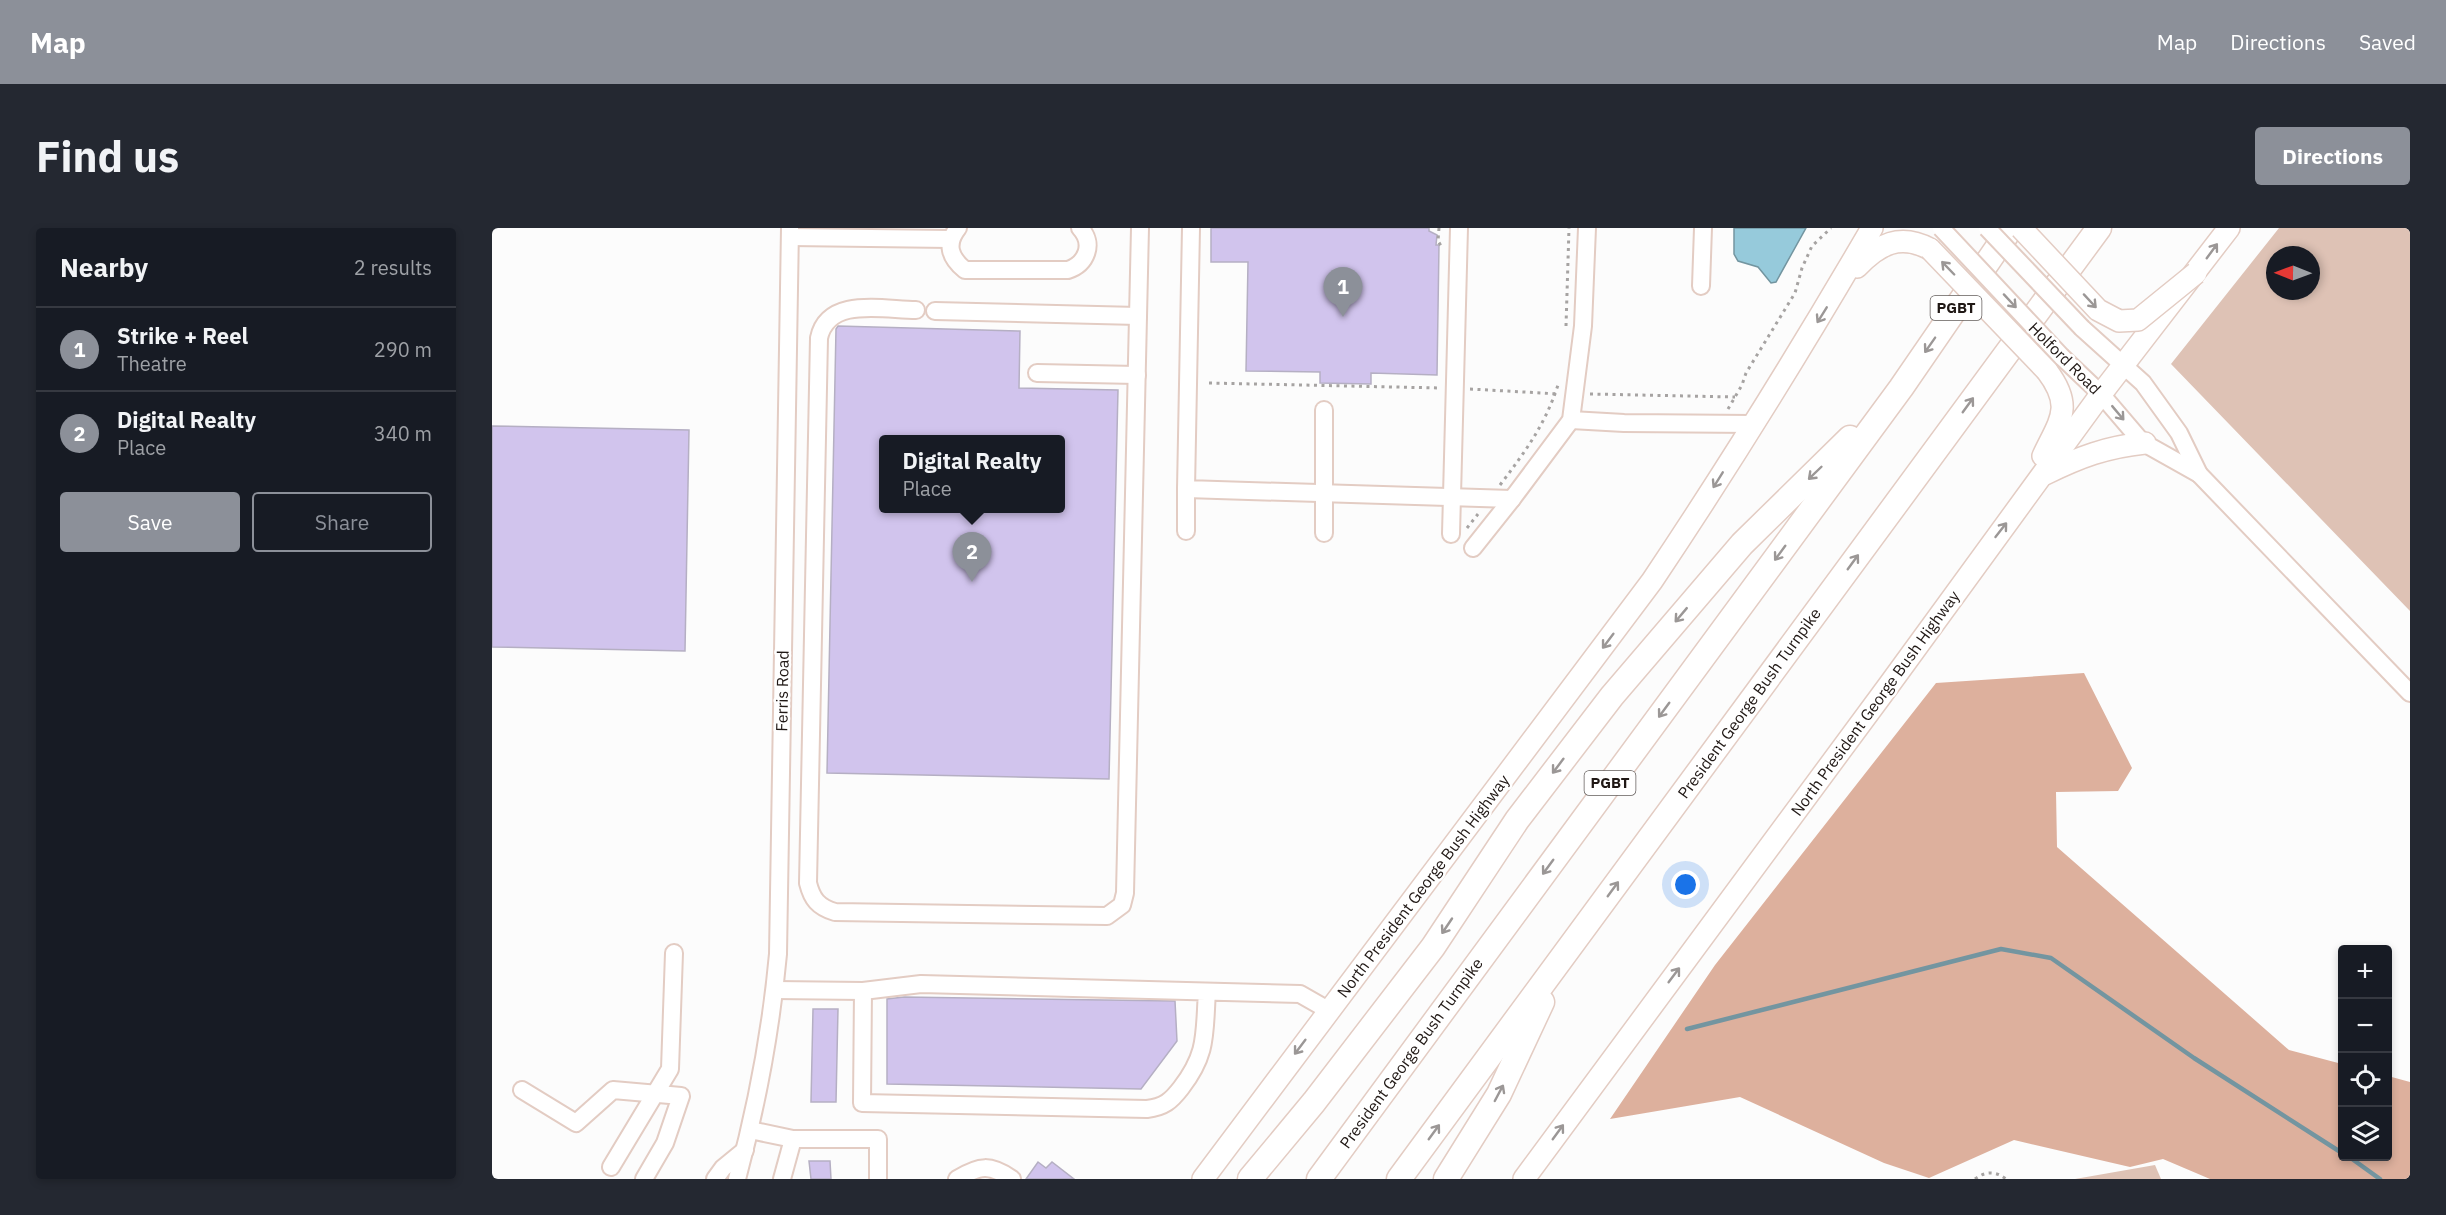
<!DOCTYPE html>
<meta charset="utf-8">
<style>
:root{--surface:#171b24;--page:#242831;--text:#f1f3f6;--muted:#9ea1a6;--line:#363941;--accent:#8c9099}
body{margin:0;font-family:"IBM Plex Sans",sans-serif;background:var(--page);color:var(--text)}
.controls{position:absolute;right:18px;bottom:18px;display:grid;overflow:hidden;border-radius:6px;box-shadow:0 3px 9px #0003}
.controls button{width:54px;height:54px;display:grid;place-items:center;padding:0;border:0;border-bottom:2px solid var(--line);background:var(--surface);color:var(--text);font:30px sans-serif}
.compass{position:absolute;left:1774px;top:18px;width:54px;height:54px;border-radius:50%;background:var(--surface);box-shadow:0 3px 9px #0003;rotate:271deg}
.you{position:absolute;left:1194px;top:657px;width:21px;height:21px;margin:-15px;border:4px solid #fff;border-radius:50%;background:#1a73e8;box-shadow:0 0 0 9px #1a73e833}
.badge{display:grid;place-items:center;width:39px;height:39px;border-radius:50%;background:var(--accent);color:#fff;font-size:20px;font-weight:700}
.pin{position:absolute;translate:-50% -50px;filter:drop-shadow(0 2px 3px #0008)}
.pin::after{content:'';position:absolute;top:32px;width:21px;height:18px;background:inherit;clip-path:polygon(0 0,100% 0,50% 100%)}
.popup{position:absolute;left:387px;top:207px;width:186px;height:78px;box-sizing:border-box;display:grid;place-content:center;border-radius:6px;background:var(--surface);filter:drop-shadow(0 2px 4px #0005);font-size:20px;white-space:nowrap;color:var(--muted)}
.popup b{font-size:22px;color:var(--text)}
.popup::after{content:'';position:absolute;left:50%;top:100%;margin-left:-12px;border:12px solid transparent;border-top-color:var(--surface)}
.list{margin:0;padding:0;list-style:none}
h2{display:flex;justify-content:space-between;align-items:center;height:78px;margin:0;padding:0 24px;font-size:26px}
h2 small{font-size:20px;font-weight:400;color:var(--muted)}
.list li{display:grid;grid-template-columns:39px 1fr auto;gap:18px;align-items:center;box-sizing:border-box;height:84px;padding:0 24px;border-top:2px solid var(--line)}
.list b{display:block;font-size:22px;white-space:nowrap}
.list p{margin:0;font-size:20px;white-space:nowrap;color:var(--muted)}
.list em{font-size:20px;font-style:normal;color:var(--muted)}
.actions{display:flex;gap:12px;padding:18px 24px}
.actions a{flex:1;padding:14px 0;border:2px solid var(--accent);border-radius:6px;text-align:center;font-size:21px;color:var(--accent)}
.actions .main{background:var(--accent);color:#fff}
.icon{flex:none;width:33px;height:33px;fill:none;stroke:currentColor;stroke-width:2;stroke-linecap:round;stroke-linejoin:round}
.map{position:relative;flex:none;width:1918px;height:951px;overflow:hidden;border-radius:6px}
header{display:flex;align-items:center;gap:36px;box-sizing:border-box;height:84px;padding:0 30px;background:var(--accent);color:#fff}
header strong{font-size:28px}
nav{display:flex;gap:33px;margin-inline-start:auto;font-size:21px}
.intro{display:flex;align-items:center;justify-content:space-between;box-sizing:border-box;height:144px;padding:0 36px}
h1{margin:0;font-size:42px}
.button{padding:15px 27px;border-radius:6px;background:var(--accent);color:#fff;font-size:21px;font-weight:700}
main{display:flex;gap:36px;padding:0 36px}
aside{flex:1;background:var(--surface);border-radius:6px;box-shadow:0 3px 9px #0003}
.map>svg:first-child{display:block}
</style>
<header>
<strong>Map</strong>
<nav><a>Map</a><a>Directions</a><a>Saved</a></nav>
</header>
<div class="intro"><h1>Find us</h1><a class="button">Directions</a></div>
<main>
<aside>
<h2>Nearby<small>2 results</small></h2>
<ul class="list">
<li><span class="badge">1</span><div><b>Strike + Reel</b><p>Theatre</p></div><em>290 m</em></li>
<li><span class="badge">2</span><div><b>Digital Realty</b><p>Place</p></div><em>340 m</em></li>
</ul>
<div class="actions"><a class="main">Save</a><a>Share</a></div>
</aside>
<div class="map">
<svg width="1918" height="951" viewBox="0 0 1918 951">
<rect width="100%" height="100%" fill="#fcfcfc"/>
<g fill="#dec2b5" fill-rule="evenodd">
<path d="M1787,0H1918V383L1679,136ZM1783,27H1819V63H1783Z"/>
<path d="M1663,937L1669,951H1583Z"/>
</g>
<path fill="#ddb09d" d="M1592,445L1640,540L1626,563L1564,564L1565,619L1797,822L1850,836V928H1896V848L1918,854V951H1718L1671,931L1638,939L1522,912L1437,950L1392,935L1248,869L1118,891L1223,737L1444,455Z"/>
<path fill="#96cadb" stroke="#7395a0" stroke-width="1.5" d="M1242,0H1314L1284,54L1279,55L1266,39L1246,33L1242,26Z"/>
<g fill="none" stroke-linecap="round" stroke-linejoin="round">
<g stroke="#7395a0" stroke-width="4.5">
<path d="M1195,801L1509,721L1559,730L1702,830L1850,925"/>
<path d="M1856,928L1888,951"/>
</g>
</g>
<g fill="#d1c4ed" stroke="#b5afc3" stroke-width="1.5" fill-rule="evenodd">
<path d="M719,0H937V3L945,7L944,17H947L945,147L879,145V156L828,155V144L754,143L756,34H719Z"/>
<path d="M346,98L528,103L527,160L626,162L617,551L335,545L344,101ZM392,212H568V280H392Z"/>
<path d="M0,198L197,202L193,423L0,419Z"/>
<path d="M412,769L683,773L685,813L649,861L395,856V771Z"/>
<path d="M321,781H346L344,874H319Z"/>
<path d="M317,933H338L339,951H319Z"/>
<path d="M546,934L554,940L560,934L582,951H534Z"/>
</g>
<g fill="none" stroke-linecap="round" stroke-linejoin="round">
<g stroke="#e3ccc3" stroke-width="20">
<g id="minor">
<path d="M466,0C453,16 458,30 473,42H576C594,36 603,16 588,0"/>
<path d="M699,0L694,261L1020,271L1079,192L1091,98L1095,0"/>
<path d="M298,9L458,11"/>
<path d="M1209,58L1211,0"/>
<path d="M424,82C392,82 336,68 327,110L316,655C320,671 326,679 343,684L615,688L630,677L633,665L648,0"/>
<path d="M443,83L646,88"/>
<path d="M1590,100L1651,155L1687,205L1707,246L1918,465"/>
<path d="M1570,129L1609,166L1650,214L1707,246"/>
<path d="M545,145L645,147"/>
<path d="M1079,192L1132,195L1261,196"/>
<path d="M694,303V261"/>
<path d="M832,305V182"/>
<path d="M959,306L967,0"/>
<path d="M981,320L1020,271"/>
<path d="M283,762L371,763"/>
<path d="M715,764C712,806 716,825 689,860C679,873 672,879 655,881L370,875L371,763L429,756L808,766L836,782"/>
<path d="M30,862L84,895L121,862L189,868L173,915L152,951"/>
<path d="M258,902L301,911H386V951"/>
<path d="M119,939L178,841L182,725"/>
<path d="M223,951L231,940L253,922"/>
<path d="M245,951C265,877 279,802 286,726L298,0"/>
<path d="M290,951L301,911"/>
<path d="M465,951C488,937 498,936 520,951"/>
</g>
</g>
<g stroke="#e3ccc3" stroke-width="24">
<g id="major">
<path d="M1365,39C1387,16 1408,5 1438,21"/>
<path d="M1551,228C1568,192 1582,179 1555,143"/>
<path d="M1553,246C1588,229 1614,219 1653,215"/>
<path d="M711,951L1160,353C1237,238 1310,120 1380,0"/>
<path d="M1032,951L1397,457L1609,166L1737,0"/>
</g>
</g>
<g stroke="#e3ccc3" stroke-width="27">
<g id="highway">
<path d="M758,951L822,874L941,719L1025,592L1120,468L1250,316L1358,210"/>
<path d="M827,951L1409,160L1519,0"/>
<path d="M907,951L1607,0"/>
<path d="M954,951L1007,866L1050,774"/>
</g>
</g>
<g stroke="#a6a3a2" stroke-width="3" stroke-dasharray="3 4.5" stroke-linecap="butt">
<path d="M947,0L946,13L951,21"/>
<path d="M1074,98L1077,0"/>
<path d="M717,155L948,160"/>
<path d="M978,161L1067,166"/>
<path d="M1098,166L1243,169"/>
<path d="M1236,181L1250,157L1254,145L1303,65L1310,40L1320,18L1339,0"/>
<path d="M1008,257C1033,224 1053,197 1066,157"/>
<path d="M975,300L986,286"/>
<path d="M1483,951C1493,943 1504,943 1514,951"/>
</g>
<use href="#minor" stroke="#fff" stroke-width="16"/>
<use href="#major" stroke="#fff" stroke-width="21"/>
<use href="#highway" stroke="#fff" stroke-width="24"/>
<g stroke="#e3ccc3" stroke-width="20" stroke-linecap="butt">
<g id="minor-bridge">
<path d="M1449,0L1570,129"/>
<path d="M1495,0L1590,100"/>
</g>
</g>
<g stroke="#e3ccc3" stroke-width="24" stroke-linecap="butt">
<g id="major-bridge">
<path d="M1529,0L1606,82L1627,93L1646,92L1704,45"/>
<path d="M1438,21L1555,143"/>
</g>
</g>
<use href="#minor-bridge" stroke="#fff" stroke-width="16"/>
<use href="#major-bridge" stroke="#fff" stroke-width="21"/>
</g>
<defs><path id="oneway-shaft" d="M-6 0H5M1.5-3L5.5 0L1.5 3" fill="none" stroke-width="1.6" stroke-linecap="round" stroke-linejoin="round" transform="scale(1.5)"/></defs>
<g stroke="#9b9796">
<use href="#oneway-shaft" transform="translate(1720 23) rotate(-54)"/>
<use href="#oneway-shaft" transform="translate(1456 40) rotate(-134)"/>
<use href="#oneway-shaft" transform="translate(1518 73) rotate(47)"/>
<use href="#oneway-shaft" transform="translate(1598 73) rotate(47)"/>
<use href="#oneway-shaft" transform="translate(1330 87) rotate(122)"/>
<use href="#oneway-shaft" transform="translate(1438 117) rotate(125)"/>
<use href="#oneway-shaft" transform="translate(1476 177) rotate(-54)"/>
<use href="#oneway-shaft" transform="translate(1626 185) rotate(50)"/>
<use href="#oneway-shaft" transform="translate(1323 245) rotate(136)"/>
<use href="#oneway-shaft" transform="translate(1226 252) rotate(122)"/>
<use href="#oneway-shaft" transform="translate(1509 302) rotate(-52)"/>
<use href="#oneway-shaft" transform="translate(1288 325) rotate(126)"/>
<use href="#oneway-shaft" transform="translate(1361 334) rotate(-54)"/>
<use href="#oneway-shaft" transform="translate(1189 387) rotate(130)"/>
<use href="#oneway-shaft" transform="translate(1116 413) rotate(127)"/>
<use href="#oneway-shaft" transform="translate(1172 482) rotate(126)"/>
<use href="#oneway-shaft" transform="translate(1066 538) rotate(127)"/>
<use href="#oneway-shaft" transform="translate(1056 639) rotate(126)"/>
<use href="#oneway-shaft" transform="translate(1121 661) rotate(-54)"/>
<use href="#oneway-shaft" transform="translate(955 698) rotate(124)"/>
<use href="#oneway-shaft" transform="translate(1182 747) rotate(-53)"/>
<use href="#oneway-shaft" transform="translate(808 819) rotate(127)"/>
<use href="#oneway-shaft" transform="translate(1007 865) rotate(-62)"/>
<use href="#oneway-shaft" transform="translate(942 904) rotate(-54)"/>
<use href="#oneway-shaft" transform="translate(1066 904) rotate(-54)"/>
</g>
<g text-anchor="middle" stroke-width="5" stroke-linejoin="round" paint-order="stroke">
<g fill="#fff" stroke="#635d5b" stroke-width="1.5">
<rect x="1438.5" y="68" width="51" height="24" rx="4.5"/>
<rect x="1092.5" y="543" width="51" height="24" rx="4.5"/>
</g>
<g font-size="15" font-weight="bold" fill="#201815">
<text x="1464" y="85">PGBT</text>
<text x="1118" y="560">PGBT</text>
</g>
<g font-size="16" fill="#201815" stroke="#fff">
<text transform="translate(1573 130) rotate(45)" y="6">Holford Road</text>
<text transform="translate(290 463) rotate(-89)" y="6">Ferris Road</text>
<text transform="translate(1257 475) rotate(-54)" y="6">President George Bush Turnpike</text>
<text transform="translate(1383 475) rotate(-54)" y="6">North President George Bush Highway</text>
<text transform="translate(931 658) rotate(-53)" y="6">North President George Bush Highway</text>
<text transform="translate(919 825) rotate(-54)" y="6">President George Bush Turnpike</text>
</g>
</g>
</svg>
<div class="controls">
<button>+</button>
<button>−</button>
<button><svg class="icon" aria-label="locate" viewBox="0 0 24 24"><circle cx="12" cy="12" r="6"/><path d="M12 2v4M12 18v4M2 12h4M18 12h4"/></svg></button>
<button><svg class="icon" aria-label="layers" viewBox="0 0 24 24"><path d="M12 4l9 5-9 5-9-5zM3 14l9 5 9-5"/></svg></button>
</div>
<svg class="compass" viewBox="-18 -18 36 36"><path d="M0-13l5 13h-10z" fill="#e53935"/><path d="M0 13l5-13h-10z" fill="#9ea1a6"/></svg>
<div class="you"></div>
<div class="pin badge" style="left:851px;top:89px">1</div>
<div class="pin badge" style="left:480px;top:354px">2</div>
<div class="popup"><b>Digital Realty</b>Place</div>
</div>
</main>
